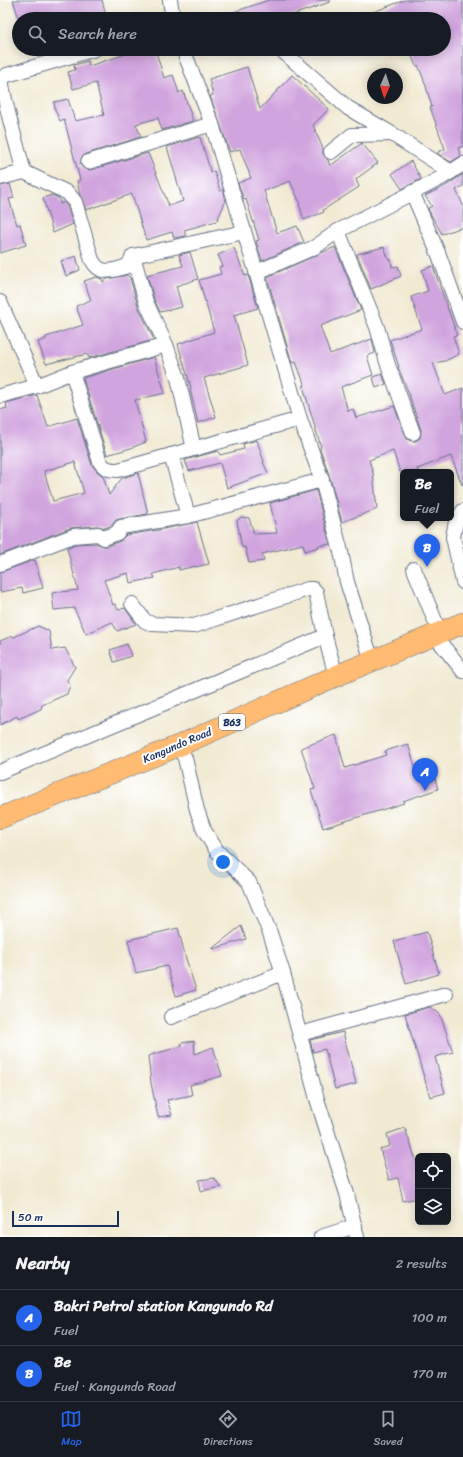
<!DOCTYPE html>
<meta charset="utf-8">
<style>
:root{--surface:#171b24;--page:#20242c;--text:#f1f3f6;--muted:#9ea1a6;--line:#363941;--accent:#2563eb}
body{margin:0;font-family:Sriracha,sans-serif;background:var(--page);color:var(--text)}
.controls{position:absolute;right:12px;bottom:12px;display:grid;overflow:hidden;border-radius:6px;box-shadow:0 2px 10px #0003}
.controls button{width:36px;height:36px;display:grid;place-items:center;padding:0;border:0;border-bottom:1px solid var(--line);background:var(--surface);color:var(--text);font:20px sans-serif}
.compass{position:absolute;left:367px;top:68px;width:36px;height:36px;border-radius:50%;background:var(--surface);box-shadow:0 2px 10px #0003;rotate:183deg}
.scale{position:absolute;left:12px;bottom:10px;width:107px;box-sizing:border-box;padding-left:4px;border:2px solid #1b2f5e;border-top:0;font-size:11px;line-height:14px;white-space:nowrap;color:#1b2f5e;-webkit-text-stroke:3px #fff;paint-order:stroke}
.you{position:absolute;left:223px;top:862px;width:14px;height:14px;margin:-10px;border:3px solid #fff;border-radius:50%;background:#1a73e8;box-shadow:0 0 0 6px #1a73e833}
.badge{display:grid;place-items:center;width:26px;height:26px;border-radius:50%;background:var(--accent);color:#fff;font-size:13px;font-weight:700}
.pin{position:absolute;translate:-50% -33px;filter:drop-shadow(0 1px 2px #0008)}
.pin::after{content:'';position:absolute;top:21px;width:14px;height:12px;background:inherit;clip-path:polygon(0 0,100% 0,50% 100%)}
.popup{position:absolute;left:400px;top:469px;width:54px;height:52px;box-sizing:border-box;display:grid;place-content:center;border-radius:6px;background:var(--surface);filter:drop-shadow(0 1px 3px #0005);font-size:13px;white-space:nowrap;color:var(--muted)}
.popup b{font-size:15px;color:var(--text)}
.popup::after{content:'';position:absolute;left:50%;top:100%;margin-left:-8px;border:8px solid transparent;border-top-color:var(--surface)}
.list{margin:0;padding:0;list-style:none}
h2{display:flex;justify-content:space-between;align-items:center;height:52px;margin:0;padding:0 16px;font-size:17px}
h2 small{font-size:13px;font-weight:400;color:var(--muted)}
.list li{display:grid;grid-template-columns:26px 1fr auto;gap:12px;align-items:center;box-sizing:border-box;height:56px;padding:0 16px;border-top:1px solid var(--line)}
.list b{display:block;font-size:15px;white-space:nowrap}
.list p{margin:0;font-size:13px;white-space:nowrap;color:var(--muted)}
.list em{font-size:13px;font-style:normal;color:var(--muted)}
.icon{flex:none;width:22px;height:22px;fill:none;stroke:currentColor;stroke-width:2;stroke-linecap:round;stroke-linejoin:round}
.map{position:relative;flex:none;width:463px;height:1237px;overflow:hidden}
.search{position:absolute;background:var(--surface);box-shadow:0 2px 10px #0003;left:12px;right:12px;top:12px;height:44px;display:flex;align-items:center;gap:10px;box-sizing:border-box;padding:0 14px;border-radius:22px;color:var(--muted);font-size:15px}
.sheet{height:164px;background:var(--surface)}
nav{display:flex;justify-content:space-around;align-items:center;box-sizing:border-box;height:56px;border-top:1px solid var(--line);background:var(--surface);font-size:11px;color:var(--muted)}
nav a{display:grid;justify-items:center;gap:2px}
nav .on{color:var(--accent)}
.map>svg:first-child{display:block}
</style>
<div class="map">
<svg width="463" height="1237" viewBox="0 0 463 1237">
<rect width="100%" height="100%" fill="#fff"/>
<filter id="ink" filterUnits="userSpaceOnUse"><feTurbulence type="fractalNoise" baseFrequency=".025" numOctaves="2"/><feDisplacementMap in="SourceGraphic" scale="8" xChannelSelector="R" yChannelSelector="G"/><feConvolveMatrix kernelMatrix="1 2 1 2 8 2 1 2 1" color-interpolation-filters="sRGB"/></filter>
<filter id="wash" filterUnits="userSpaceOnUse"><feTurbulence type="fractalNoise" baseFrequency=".012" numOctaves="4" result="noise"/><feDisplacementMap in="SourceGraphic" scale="16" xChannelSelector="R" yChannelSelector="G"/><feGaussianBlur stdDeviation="0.9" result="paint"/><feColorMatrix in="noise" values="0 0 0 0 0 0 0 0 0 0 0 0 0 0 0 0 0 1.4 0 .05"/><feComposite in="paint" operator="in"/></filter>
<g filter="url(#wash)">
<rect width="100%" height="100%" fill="#f1ead3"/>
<g id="blocks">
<g fill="#d0a4de" fill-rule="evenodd">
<path d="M13,0H102L107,19H19Z"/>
<path d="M269,0H330V2L281,19H220L219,17Z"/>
<path d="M405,0H463V146L458,148L461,156L451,162L438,154V152L445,149L430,107H432L425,83L418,65L416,66L410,52L417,49H444V19H357V18Z"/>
<path d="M134,49H155L164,78L173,75L179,93L183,91L193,121L162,130L158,118L136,124L141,137L86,154L82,157L80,164L83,168L90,170L148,153L169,206L183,201L167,147L200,137L211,173L214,171L220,191L223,189L226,200L217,221L184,230L186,236L174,238L172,232L146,240L132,194L86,210L80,195L77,181L80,180L64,119L60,121L55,110L54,102L68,99L75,121L104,115L96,83L73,89L68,72L75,70L74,65L88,61L89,66L135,51Z"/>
<path d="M247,67L260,109L292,75L329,109L313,125L323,149V154L328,160L330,166L362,143L378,163L356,179L359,187L323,210L324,212L304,220L299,204L300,203L290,181L264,191L277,233L297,226L304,242L262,261L256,241L259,240L246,199L244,200L238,183L251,178L240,149L230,152L210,96L213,95L209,79Z"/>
<path d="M411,161L421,179L402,189L392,174Z"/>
<path d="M463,174V186L456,190L463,205V227L442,234L429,211L428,208L432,206L425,196L447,185Z"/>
<path d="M10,184L14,198L9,199L17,225L20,224L26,245L0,253V186Z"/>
<path d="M52,195L59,198L60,204L64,202L67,206L73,224L53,233L43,198Z"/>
<path d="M335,247L361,310L320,326L330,354L372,339L375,353L367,356L373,375L341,387L348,411L353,409L356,418L394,406L407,439L411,441H416L420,438L421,430L407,389L398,367H399L390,340L422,329L411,297L428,291L422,270L433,266L457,335L453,336L459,354L445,361L433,363L445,395L463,388V484L462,485L451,456L417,469L418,472H400L393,451L369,460L373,473L377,509L342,522L330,478L320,448L321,447L310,410L303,386H305L296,362L292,363L267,277Z"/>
<path d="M384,247L389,260L391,259L392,267L398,266L401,276L371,289L357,254Z"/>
<path d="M234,248L245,276L248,275L258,308L234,315L248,365L204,378L216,417L198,423L190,389L191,388L178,344L214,332L199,280L221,274L219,267L223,266L218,255Z"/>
<path d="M190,252L198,279L176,286L182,307L160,312L154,299L147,275L183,266L179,255Z"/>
<path d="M76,256L80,270L66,276L61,261Z"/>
<path d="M127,275L130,278L138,306L154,340L89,358L87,354L46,364L38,342L46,339V337L83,325L76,306L91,300L84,281L96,277L102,279L103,282L107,279Z"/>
<path d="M154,357L165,393L135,400L146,442L131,448L107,455L83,378Z"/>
<path d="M382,374L386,384L376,388L373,377Z"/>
<path d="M37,395L48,427L77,418L92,465L98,472L103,476L109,495L122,478L138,473L148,514L119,519L116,520L111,526L105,528L97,526L70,528L0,555V410L7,408L6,403ZM75,462L84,493L53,501L44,471Z"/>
<path d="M257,440L264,462H263L268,473L227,488L220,463L189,471L185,460L218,451L220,455L244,449L243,444Z"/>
<path d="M316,490L330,544L318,546L319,547L305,551L303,544L262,554L264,561L249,563L245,547L242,548L237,521L241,517L249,518L254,534L277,533L270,503Z"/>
<path d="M197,522L209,564L195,567V566L179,570V567L153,574L155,578L130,583L128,573L104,580L113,605L115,604L118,610L125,608L136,624L117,631L112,622L86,634L74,608L54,610L52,593L78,590L67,548L75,544L96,543L103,546H107L120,541L126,535L158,530Z"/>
<path d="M35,560L43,588L23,593L22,588L0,592V572Z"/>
<path d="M38,626L49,631L52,650L65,648L75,667L67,680L70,685L67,694L42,705L41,709L18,719L17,716L0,725V641L12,636L14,637Z"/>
<path d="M127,644L131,656L114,662L110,650Z"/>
<path d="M336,735L345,768L386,755L385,751L408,744L418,776L433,771L438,789L403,801L404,803L323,828L311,790L315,789L301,748Z"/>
<path d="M241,926L246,939L213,949V948Z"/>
<path d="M178,928L186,959L196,990L176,996L167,966L136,973L128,940Z"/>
<path d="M427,932L439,974L406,984L394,941Z"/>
<path d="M430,1007L440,1014L453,1052L435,1057L445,1093L430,1097L405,1014Z"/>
<path d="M343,1032L356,1084L335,1089L325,1049L313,1052L310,1040Z"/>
<path d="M194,1041L195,1054L213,1047L222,1076L190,1085L192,1095L167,1100L172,1115L158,1117L151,1083L148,1056L182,1046L181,1043Z"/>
<path d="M405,1128L418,1166V1198L403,1201L398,1178L389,1180L380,1149L390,1146L387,1134Z"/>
<path d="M214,1178L221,1187L201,1191L199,1180Z"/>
</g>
</g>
</g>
<g filter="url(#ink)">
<use href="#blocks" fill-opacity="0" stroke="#667087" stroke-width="1"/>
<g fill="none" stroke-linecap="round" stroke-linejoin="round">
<g stroke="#667087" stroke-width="16">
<g id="minor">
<path d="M170,0L173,19"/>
<path d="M183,49L212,124L300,419L322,480L341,552L347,582L372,661"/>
<path d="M280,49L348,108L392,134L451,172"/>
<path d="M331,152L352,135L392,134"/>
<path d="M88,162L212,124"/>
<path d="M24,172C20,157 0,88 2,78L7,75L95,49"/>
<path d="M0,178L24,172L68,193L75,202L92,260C101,277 113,270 128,266L133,256L244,232"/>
<path d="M412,192L439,255L463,322"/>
<path d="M338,231L377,327L387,362L413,433"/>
<path d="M133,256L146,302L166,345L178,378L194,449"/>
<path d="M257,272L315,247L338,231L443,177L463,164"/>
<path d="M0,302L37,386"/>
<path d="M72,372L166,345"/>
<path d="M0,396L37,386L72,372L100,462C105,469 109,470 118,470L300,419"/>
<path d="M171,455L188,516"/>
<path d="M463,511L456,521L453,537L463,582"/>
<path d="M0,564L73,536L98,534L104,538L117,533L121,527L188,516L322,480"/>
<path d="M414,569L440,633"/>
<path d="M132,604L145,621L152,624L194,626L308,589H313L316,592L325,636"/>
<path d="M435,636L463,671"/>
<path d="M178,746L185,758L197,810L204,830L217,851L249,882L270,933L283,973L317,1099L347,1194L357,1237"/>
<path d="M0,772L325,636L336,676"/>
<path d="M171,1017L283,973"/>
<path d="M300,1034L446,994"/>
<path d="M321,1237L355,1226"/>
</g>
</g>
<g stroke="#667087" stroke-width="22">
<path id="highway" d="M0,818L178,746L336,676L463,623"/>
</g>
<use href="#minor" stroke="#fff" stroke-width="14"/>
<use href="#highway" stroke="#ffbb71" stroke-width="21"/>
</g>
</g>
<g text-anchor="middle" stroke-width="4" stroke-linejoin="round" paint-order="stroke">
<rect fill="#fff" stroke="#5f6d8e" stroke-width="1" x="219" y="714" width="26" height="16" rx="3"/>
<g font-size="10" font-weight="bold" fill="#1b2f5e">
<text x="232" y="726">B63</text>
</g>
<g font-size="11" fill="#1b2f5e" stroke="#fff">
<text transform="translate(177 745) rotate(-23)" y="4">Kangundo Road</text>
</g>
</g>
</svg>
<div class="controls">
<button><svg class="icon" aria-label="locate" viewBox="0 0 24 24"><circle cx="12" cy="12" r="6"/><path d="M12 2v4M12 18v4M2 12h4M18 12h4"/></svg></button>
<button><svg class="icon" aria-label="layers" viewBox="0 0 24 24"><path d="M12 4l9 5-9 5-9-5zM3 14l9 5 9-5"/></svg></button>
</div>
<svg class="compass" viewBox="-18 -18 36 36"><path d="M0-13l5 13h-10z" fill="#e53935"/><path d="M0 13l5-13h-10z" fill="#9ea1a6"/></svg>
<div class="scale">50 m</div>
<div class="you"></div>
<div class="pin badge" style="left:425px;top:791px">A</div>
<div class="pin badge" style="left:427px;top:567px">B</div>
<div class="popup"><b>Be</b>Fuel</div>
<div class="search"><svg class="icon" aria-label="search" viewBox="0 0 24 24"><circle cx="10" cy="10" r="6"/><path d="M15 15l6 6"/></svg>Search here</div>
</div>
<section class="sheet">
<h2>Nearby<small>2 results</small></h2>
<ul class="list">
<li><span class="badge">A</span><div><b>Bakri Petrol station Kangundo Rd</b><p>Fuel</p></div><em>100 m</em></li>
<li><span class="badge">B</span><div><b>Be</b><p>Fuel · Kangundo Road</p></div><em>170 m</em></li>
</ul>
</section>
<nav>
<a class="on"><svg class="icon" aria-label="map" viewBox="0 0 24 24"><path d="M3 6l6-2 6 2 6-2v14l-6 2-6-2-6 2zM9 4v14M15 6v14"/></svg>Map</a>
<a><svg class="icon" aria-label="directions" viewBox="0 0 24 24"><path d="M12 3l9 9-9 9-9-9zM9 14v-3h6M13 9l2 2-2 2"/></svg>Directions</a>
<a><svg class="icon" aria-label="saved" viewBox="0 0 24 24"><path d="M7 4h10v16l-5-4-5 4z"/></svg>Saved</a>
</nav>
